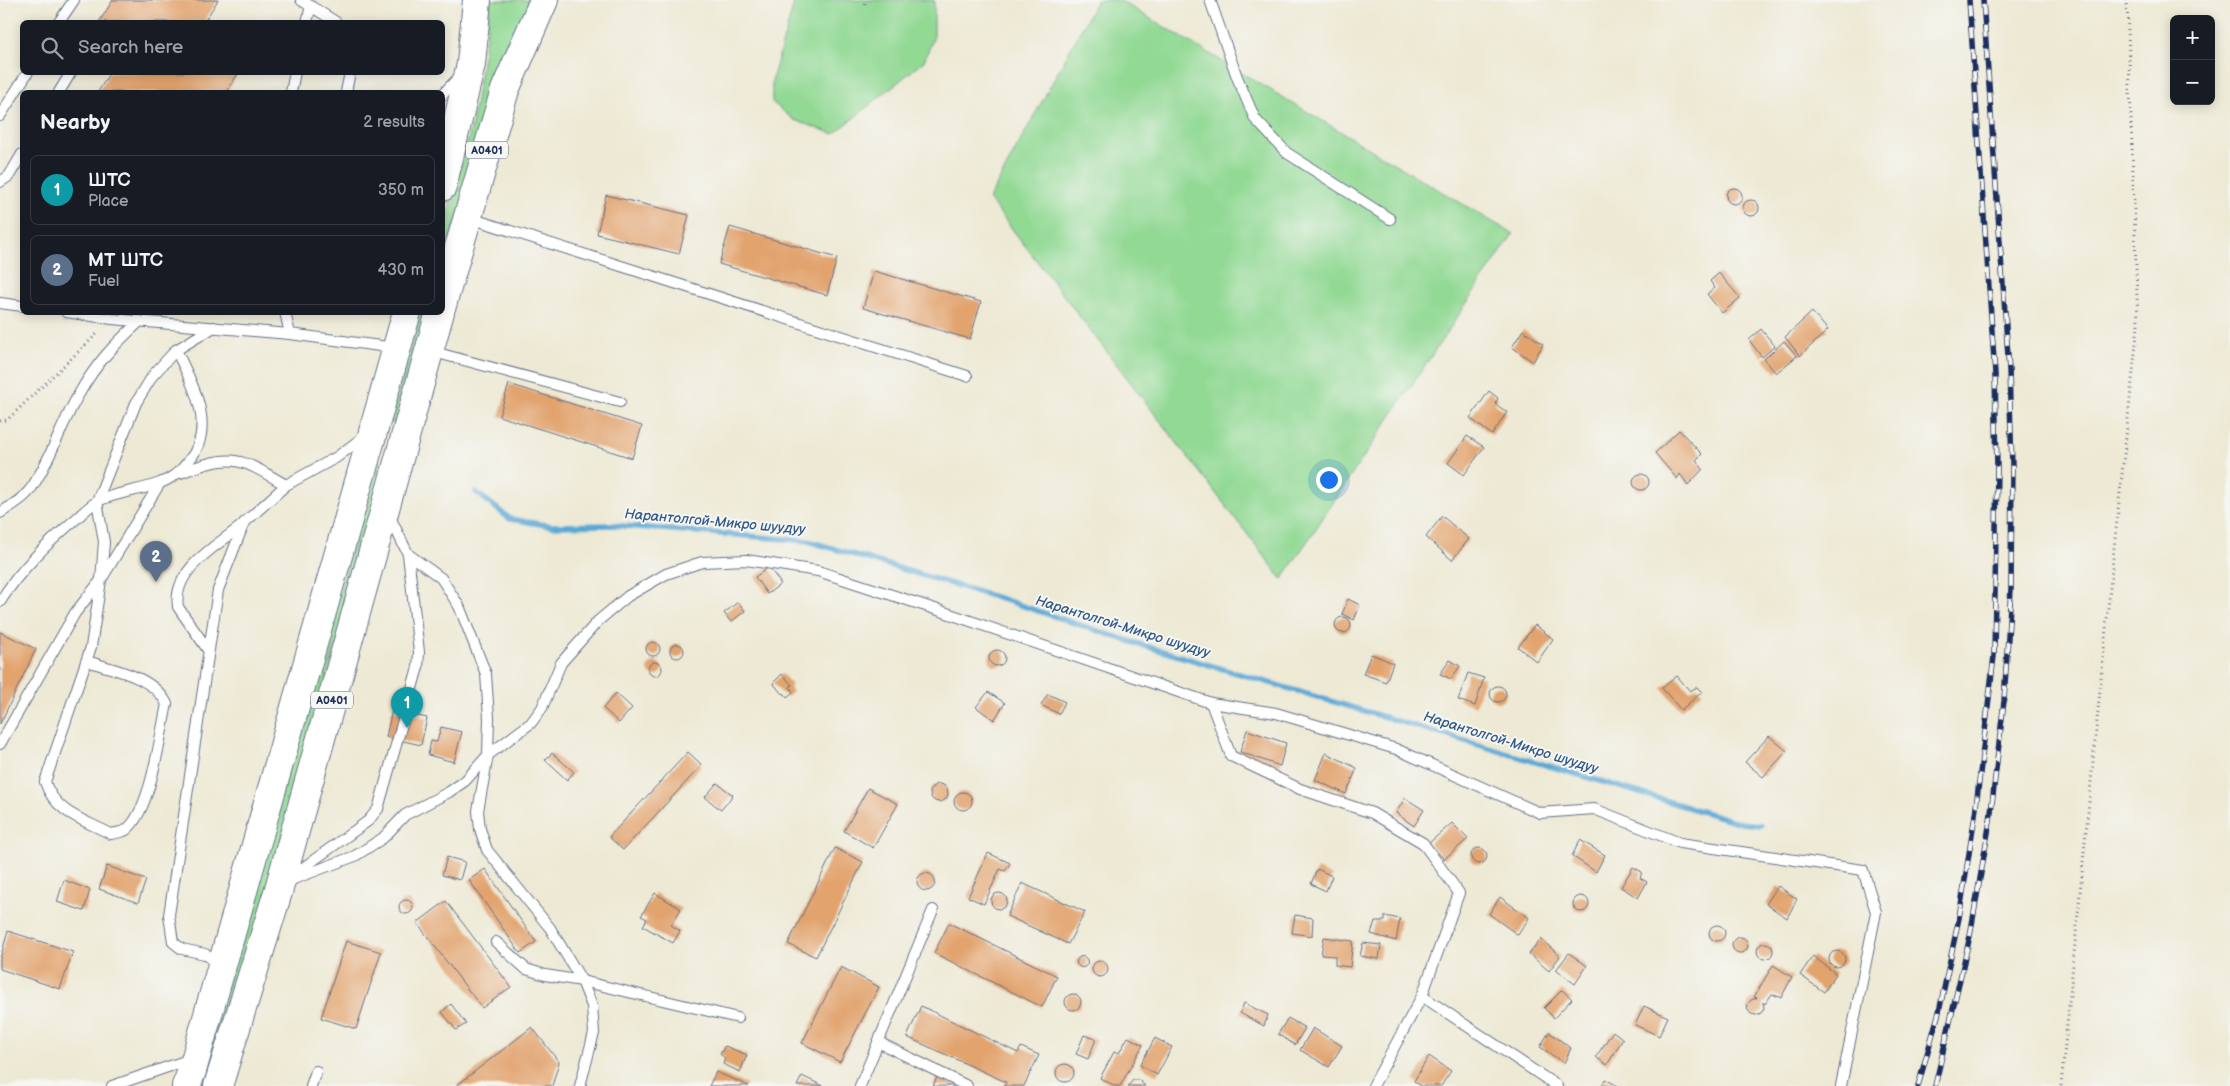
<!DOCTYPE html>
<meta charset="utf-8">
<style>
:root{--surface:#171b24;--page:#20242c;--text:#f1f3f6;--muted:#9ea1a6;--line:#363941;--accent:#1a73e8}
body{margin:0;font-family:"Balsamiq Sans",sans-serif;background:var(--page);color:var(--text)}
.controls{position:absolute;right:15px;top:15px;display:grid;overflow:hidden;border-radius:8px;box-shadow:0 2px 12px #0003}
.controls button{width:45px;height:45px;display:grid;place-items:center;padding:0;border:0;border-bottom:1px solid var(--line);background:var(--surface);color:var(--text);font:25px sans-serif}
.you{position:absolute;left:1328px;top:479px;width:18px;height:18px;margin:-12px;border:4px solid #fff;border-radius:50%;background:#1a73e8;box-shadow:0 0 0 8px #1a73e833}
.badge{display:grid;place-items:center;width:32px;height:32px;border-radius:50%;background:var(--accent);color:#fff;font-size:16px;font-weight:700}
.pin{position:absolute;translate:-50% -41px;filter:drop-shadow(0 1px 2px #0008)}
.pin::after{content:'';position:absolute;top:26px;width:18px;height:15px;background:inherit;clip-path:polygon(0 0,100% 0,50% 100%)}
.list{margin:0;padding:0;list-style:none}
h2{display:flex;justify-content:space-between;align-items:center;height:65px;margin:0;padding:0 20px;font-size:21px}
h2 small{font-size:16px;font-weight:400;color:var(--muted)}
.list li{display:grid;grid-template-columns:32px 1fr auto;gap:15px;align-items:center;box-sizing:border-box;height:70px;margin:0 10px 10px;padding:0 10px;border:1px solid var(--line);border-radius:8px}
.list b{display:block;font-size:19px;white-space:nowrap}
.list p{margin:0;font-size:16px;white-space:nowrap;color:var(--muted)}
.list em{font-size:16px;font-style:normal;color:var(--muted)}
.icon{flex:none;width:28px;height:28px;fill:none;stroke:currentColor;stroke-width:2;stroke-linecap:round;stroke-linejoin:round}
.map{position:relative;flex:none;width:2230px;height:1086px;overflow:hidden}
.search{position:absolute;background:var(--surface);box-shadow:0 2px 12px #0003;left:20px;top:20px;width:425px;height:55px;display:flex;align-items:center;gap:12px;box-sizing:border-box;padding:0 18px;border-radius:8px;color:var(--muted);font-size:19px}
.panel{position:absolute;background:var(--surface);box-shadow:0 2px 12px #0003;left:20px;top:90px;width:425px;height:225px;border-radius:8px}
.map>svg:first-child{display:block}
</style>
<div class="map">
<svg width="2230" height="1086" viewBox="0 0 2230 1086">
<rect width="100%" height="100%" fill="#f6f6f2"/>
<filter id="ink" filterUnits="userSpaceOnUse"><feTurbulence type="fractalNoise" baseFrequency=".02" numOctaves="2"/><feDisplacementMap in="SourceGraphic" scale="10" xChannelSelector="R" yChannelSelector="G"/><feConvolveMatrix kernelMatrix="1 2 1 2 8 2 1 2 1" color-interpolation-filters="sRGB"/></filter>
<filter id="wash" filterUnits="userSpaceOnUse"><feTurbulence type="fractalNoise" baseFrequency=".0096" numOctaves="4" result="noise"/><feDisplacementMap in="SourceGraphic" scale="20" xChannelSelector="R" yChannelSelector="G"/><feGaussianBlur stdDeviation="1.12" result="paint"/><feColorMatrix in="noise" values="0 0 0 0 0 0 0 0 0 0 0 0 0 0 0 0 0 1.4 0 .05"/><feComposite in="paint" operator="in"/></filter>
<g filter="url(#wash)">
<rect width="100%" height="100%" fill="#ede9d4"/>
<g fill="#92d994" stroke="#568479">
<path d="M490,0H535L443,259V231L472,125L487,30Z"/>
<path d="M795,0H934V36L924,61L834,134L794,120L772,102V80Z"/>
<path d="M1097,0H1119L1513,234L1282,579L989,199Z"/>
<path d="M420,313H428L398,425L390,422Z"/>
<path d="M377,461L387,463L238,997L207,1086H196Z"/>
</g>
<g fill="none" stroke-linecap="round" stroke-linejoin="round">
<path stroke="#5ca8d5" stroke-width="5.5" d="M476,492L510,519L552,526L611,525L808,541L1005,600L1122,639L1741,823L1761,825"/>
</g>
<g id="blocks">
<g fill="#e2a36d">
<path d="M113,0H218L204,22H99Z"/>
<path d="M110,72H239L227,92H98Z"/>
<circle cx="1734" cy="196" r="8"/>
<path d="M606,195L689,215L679,254L597,234Z"/>
<circle cx="1751" cy="208" r="8"/>
<path d="M730,227L837,258L827,295L719,264Z"/>
<path d="M874,271L981,302L970,339L863,308Z"/>
<path d="M1719,273L1740,298L1722,313L1707,294L1715,288L1710,281Z"/>
<path d="M1812,312L1828,330L1800,356L1785,337Z"/>
<path d="M1761,329L1775,346L1762,357L1749,340Z"/>
<path d="M1523,330L1543,344L1533,362L1512,347Z"/>
<path d="M1784,341L1797,356L1776,373L1764,359Z"/>
<path d="M509,384L642,426L632,458L499,416Z"/>
<path d="M1489,391L1498,398L1495,404L1507,412L1492,435L1470,418Z"/>
<path d="M1679,430L1702,454L1696,460L1703,469L1688,485L1680,474L1677,479L1655,453Z"/>
<path d="M1467,436L1484,447L1464,475L1448,463Z"/>
<circle cx="1641" cy="482" r="8"/>
<path d="M1442,516L1469,539L1452,560L1426,537Z"/>
<path d="M769,567L781,584L767,594L755,577Z"/>
<path d="M1348,599L1360,605L1354,620L1342,614Z"/>
<path d="M738,602L745,611L731,622L724,613Z"/>
<circle cx="1343" cy="625" r="8"/>
<path d="M1535,625L1553,639L1537,662L1518,647Z"/>
<path d="M0,632L36,649L0,724Z"/>
<circle cx="653" cy="649" r="7"/>
<circle cx="677" cy="651" r="7"/>
<circle cx="997" cy="658" r="8"/>
<path d="M1371,654L1393,663L1386,682L1363,674Z"/>
<path d="M1450,660L1460,666L1451,679L1440,674Z"/>
<circle cx="655" cy="669" r="7"/>
<path d="M1468,673L1484,678L1475,706L1458,700Z"/>
<path d="M782,674L792,685L790,687L793,692L787,697L784,693L782,694L773,683Z"/>
<path d="M1677,676L1690,691L1697,687L1702,692L1681,710L1662,688Z"/>
<circle cx="1498" cy="694" r="8"/>
<path d="M988,692L1005,703L994,720L976,707Z"/>
<path d="M616,693L632,708L619,723L603,708Z"/>
<path d="M1048,694L1065,702L1059,714L1041,705Z"/>
<path d="M392,710L427,718L421,745L386,737Z"/>
<path d="M441,727L462,732L454,762L428,755L431,741L437,742Z"/>
<path d="M1247,730L1286,743L1280,766L1240,752Z"/>
<path d="M1769,736L1787,751L1763,777L1745,762Z"/>
<path d="M688,752L702,765L623,850L609,837Z"/>
<path d="M552,753L574,772L567,780L545,760Z"/>
<path d="M1326,753L1357,768L1346,794L1315,780Z"/>
<path d="M717,783L733,795L721,810L705,797Z"/>
<circle cx="939" cy="793" r="9"/>
<path d="M868,788L898,804L873,848L844,831Z"/>
<circle cx="963" cy="801" r="9"/>
<path d="M1405,798L1424,810L1414,826L1396,813Z"/>
<path d="M1452,823L1468,839L1444,859L1429,843Z"/>
<path d="M1580,840L1605,855L1596,872L1572,856Z"/>
<circle cx="1479" cy="856" r="8"/>
<path d="M835,848L863,862L816,957L788,944Z"/>
<path d="M988,853L1010,863L1005,871L1000,869L984,904L968,897Z"/>
<path d="M447,857L465,862L460,880L442,875Z"/>
<path d="M107,866L146,880L138,903L99,889Z"/>
<path d="M1633,867L1642,872L1640,878L1647,882L1638,898L1621,887Z"/>
<path d="M485,869L536,942L520,953L469,880Z"/>
<path d="M1317,869L1332,876L1326,891L1311,884Z"/>
<circle cx="926" cy="882" r="9"/>
<path d="M64,880L90,890L84,911L57,902Z"/>
<path d="M1022,883L1085,912L1068,944L1007,916Z"/>
<path d="M1778,886L1797,899L1787,918L1766,904Z"/>
<circle cx="999" cy="901" r="8"/>
<path d="M655,893L681,909L671,925L680,931L673,943L643,926L647,919L641,916Z"/>
<circle cx="1581" cy="904" r="8"/>
<path d="M1500,897L1529,918L1518,935L1489,914Z"/>
<circle cx="406" cy="907" r="7"/>
<path d="M446,901L511,987L482,1008L417,923Z"/>
<path d="M1295,915L1313,918L1312,936L1292,933Z"/>
<path d="M1385,916L1400,919L1396,941L1371,934L1375,921H1385Z"/>
<path d="M949,923L1057,976L1042,1007L934,953Z"/>
<circle cx="1717" cy="933" r="8"/>
<path d="M8,931L73,952L60,989L0,969V959Z"/>
<circle cx="1740" cy="945" r="8"/>
<path d="M1324,937L1353,941L1350,967L1335,965V956L1321,955Z"/>
<path d="M1541,939L1560,956L1549,971L1529,954Z"/>
<path d="M346,941L381,952L356,1029L321,1018Z"/>
<circle cx="1765" cy="951" r="8"/>
<path d="M1363,943L1381,945L1379,959L1360,956Z"/>
<circle cx="1837" cy="959" r="8"/>
<path d="M1569,953L1587,966L1575,984L1556,970Z"/>
<path d="M1813,956L1836,974L1824,992L1800,975Z"/>
<circle cx="1082" cy="962" r="5.5"/>
<circle cx="1100" cy="969" r="8"/>
<path d="M1773,965L1792,977L1781,998L1772,994L1765,1004L1763,1002L1764,1008L1761,1013L1756,1015L1751,1014L1747,1009L1748,1004L1751,1000L1757,998L1754,997Z"/>
<path d="M841,967L879,987L840,1062L802,1043Z"/>
<path d="M1562,990L1572,999L1554,1018L1544,1008Z"/>
<circle cx="1073" cy="1002" r="8"/>
<path d="M1244,1003L1268,1015L1264,1026L1240,1013Z"/>
<path d="M451,1004L466,1024L456,1030L442,1012Z"/>
<path d="M921,1006L1018,1053L1021,1047L1039,1055L1024,1086H1004L1006,1082L907,1037Z"/>
<path d="M1644,1006L1668,1017L1659,1036L1635,1025Z"/>
<path d="M1288,1018L1305,1028L1295,1045L1278,1034Z"/>
<path d="M532,1027L559,1062L552,1086H456Z"/>
<path d="M1313,1028L1342,1046L1329,1067L1300,1050Z"/>
<path d="M1613,1031L1623,1039L1607,1065L1596,1057Z"/>
<path d="M1549,1032L1571,1048L1564,1063L1540,1047Z"/>
<path d="M1084,1035L1096,1039L1088,1059L1076,1054Z"/>
<path d="M1128,1037L1143,1045L1120,1086H1115L1100,1078L1114,1052L1119,1053Z"/>
<path d="M1155,1038L1172,1047L1157,1075L1140,1065Z"/>
<path d="M725,1046L747,1055L740,1072L723,1064L725,1058L720,1054Z"/>
<path d="M1429,1056L1451,1071L1441,1086H1421L1414,1081Z"/>
<circle cx="1065" cy="1073" r="9"/>
<path d="M716,1072L749,1086H709Z"/>
<path d="M802,1076L823,1086H797Z"/>
<path d="M937,1077L956,1086H933Z"/>
<path d="M1605,1079L1618,1086H1602Z"/>
<path d="M1133,1080H1139L1145,1086H1128Z"/>
</g>
</g>
</g>
<g filter="url(#ink)">
<use href="#blocks" fill-opacity="0" stroke="#647087" stroke-width="1"/>
<g fill="none" stroke-linecap="round" stroke-linejoin="round">
<g stroke="#647087" stroke-width="12">
<g id="service">
<path d="M301,0L336,22"/>
<path d="M1210,0L1237,77L1255,119L1287,153L1390,219"/>
<path d="M59,22L74,0"/>
<path d="M307,22L311,6"/>
<path d="M59,92L70,74"/>
<path d="M291,92L295,72"/>
<path d="M346,92L350,72"/>
<path d="M442,95L460,76"/>
<path d="M0,116L28,72"/>
<path d="M0,182L9,176L22,154"/>
<path d="M470,218L967,376"/>
<path d="M0,303L22,306"/>
<path d="M66,312L112,319L290,334"/>
<path d="M285,312L290,334L395,348"/>
<path d="M430,351L620,402"/>
<path d="M180,473C234,453 238,457 286,485"/>
<path d="M0,513C11,506 25,498 32,487C52,458 61,424 79,394C97,362 114,345 140,321"/>
<path d="M408,554L441,578L459,606L486,674L489,718L488,755L478,811L480,829L487,850L550,928L582,981L592,1006L594,1033L580,1086"/>
<path d="M0,602C20,569 48,543 77,518C83,513 90,505 98,501C117,492 140,491 160,483C171,479 180,472 187,463C218,428 193,386 176,350"/>
<path d="M208,650L178,607C172,569 218,545 244,524"/>
<path d="M87,661C114,670 153,676 167,704C160,735 151,811 126,830C123,832 116,833 111,834C84,820 55,813 45,782L91,647L101,580L104,542L97,501L136,403L153,375L176,350L214,327"/>
<path d="M1211,703L1276,713L1396,749L1540,813L1594,809L1680,843L1863,870L1876,912L1841,1086"/>
<path d="M0,744L75,613L101,580L160,483"/>
<path d="M289,878L368,821L378,809L418,667L419,652L408,554L389,515"/>
<path d="M283,883L355,856L383,838L405,815L449,792L465,781L488,755L531,723L542,708L561,663L598,621L628,596L666,574L702,562L746,560L818,571L941,611L1211,703L1231,756L1300,789L1372,813L1423,843L1459,893L1422,996L1373,1086"/>
<path d="M496,942L526,969L545,975L582,981L738,1018"/>
<path d="M220,965L205,954L182,949L173,942L169,915L218,590L244,523L286,485L337,457L366,435"/>
<path d="M1422,996L1557,1086"/>
<path d="M878,1042L967,1086"/>
<path d="M112,1086L191,1059"/>
<path d="M311,1086L316,1071"/>
<path d="M860,1086L933,910"/>
</g>
</g>
<g stroke="#647087" stroke-width="30">
<g id="trunk">
<path d="M442,187L471,64L477,0"/>
<path d="M442,305L505,90L544,0"/>
<path d="M186,1086L192,1071L407,312"/>
<path d="M218,1086L278,892L440,312"/>
</g>
</g>
<g stroke="#647087" stroke-width="3" stroke-dasharray="1 4" stroke-linecap="butt">
<path d="M865,4L866,0"/>
<path d="M0,421L7,420L99,332"/>
<path d="M2061,1086L2114,548L2138,325L2127,0"/>
</g>
<use href="#service" stroke="#fff" stroke-width="10"/>
<use href="#trunk" stroke="#fff" stroke-width="28"/>
<g stroke="#1b2f5e" stroke-width="5.5">
<g id="rail">
<path d="M1918,1086L1939,1012L1959,918L1975,815L1994,656L1997,468L1995,374L1969,0"/>
<path d="M1935,1086L1970,936L1990,821L2004,701L2011,589L2012,465L2009,370L1983,0"/>
</g>
</g>
<use href="#rail" stroke="#f6f6f2" stroke-width="4" stroke-dasharray="11" stroke-linecap="butt"/>
</g>
</g>
<g text-anchor="middle" stroke-width="4" stroke-linejoin="round" paint-order="stroke">
<g fill="#f6f6f2" stroke="#5d6b8a" stroke-width="1">
<rect x="466" y="141.5" width="42" height="17" rx="4"/>
<rect x="311" y="691.5" width="42" height="17" rx="4"/>
</g>
<g font-size="11" font-weight="bold" fill="#1b2f5e">
<text x="487" y="154">A0401</text>
<text x="332" y="704">A0401</text>
</g>
<g font-size="14" font-style="italic" fill="#325988" stroke="#f6f6f2">
<text transform="translate(715 521) rotate(5)" y="5">Нарантолгой-Микро шуудуу</text>
<text transform="translate(1123 626) rotate(17)" y="5">Нарантолгой-Микро шуудуу</text>
<text transform="translate(1511 742) rotate(17)" y="5">Нарантолгой-Микро шуудуу</text>
</g>
</g>
</svg>
<div class="controls">
<button>+</button>
<button>−</button>
</div>
<div class="you"></div>
<div class="pin badge" style="left:407px;top:728px;background:#0f9aa8">1</div>
<div class="pin badge" style="left:156px;top:582px;background:#5c6f8a">2</div>
<div class="search"><svg class="icon" aria-label="search" viewBox="0 0 24 24"><circle cx="10" cy="10" r="6"/><path d="M15 15l6 6"/></svg>Search here</div>
<section class="panel">
<h2>Nearby<small>2 results</small></h2>
<ul class="list">
<li><span class="badge" style="background:#0f9aa8">1</span><div><b>ШТС</b><p>Place</p></div><em>350 m</em></li>
<li><span class="badge" style="background:#5c6f8a">2</span><div><b>МТ ШТС</b><p>Fuel</p></div><em>430 m</em></li>
</ul>
</section>
</div>
